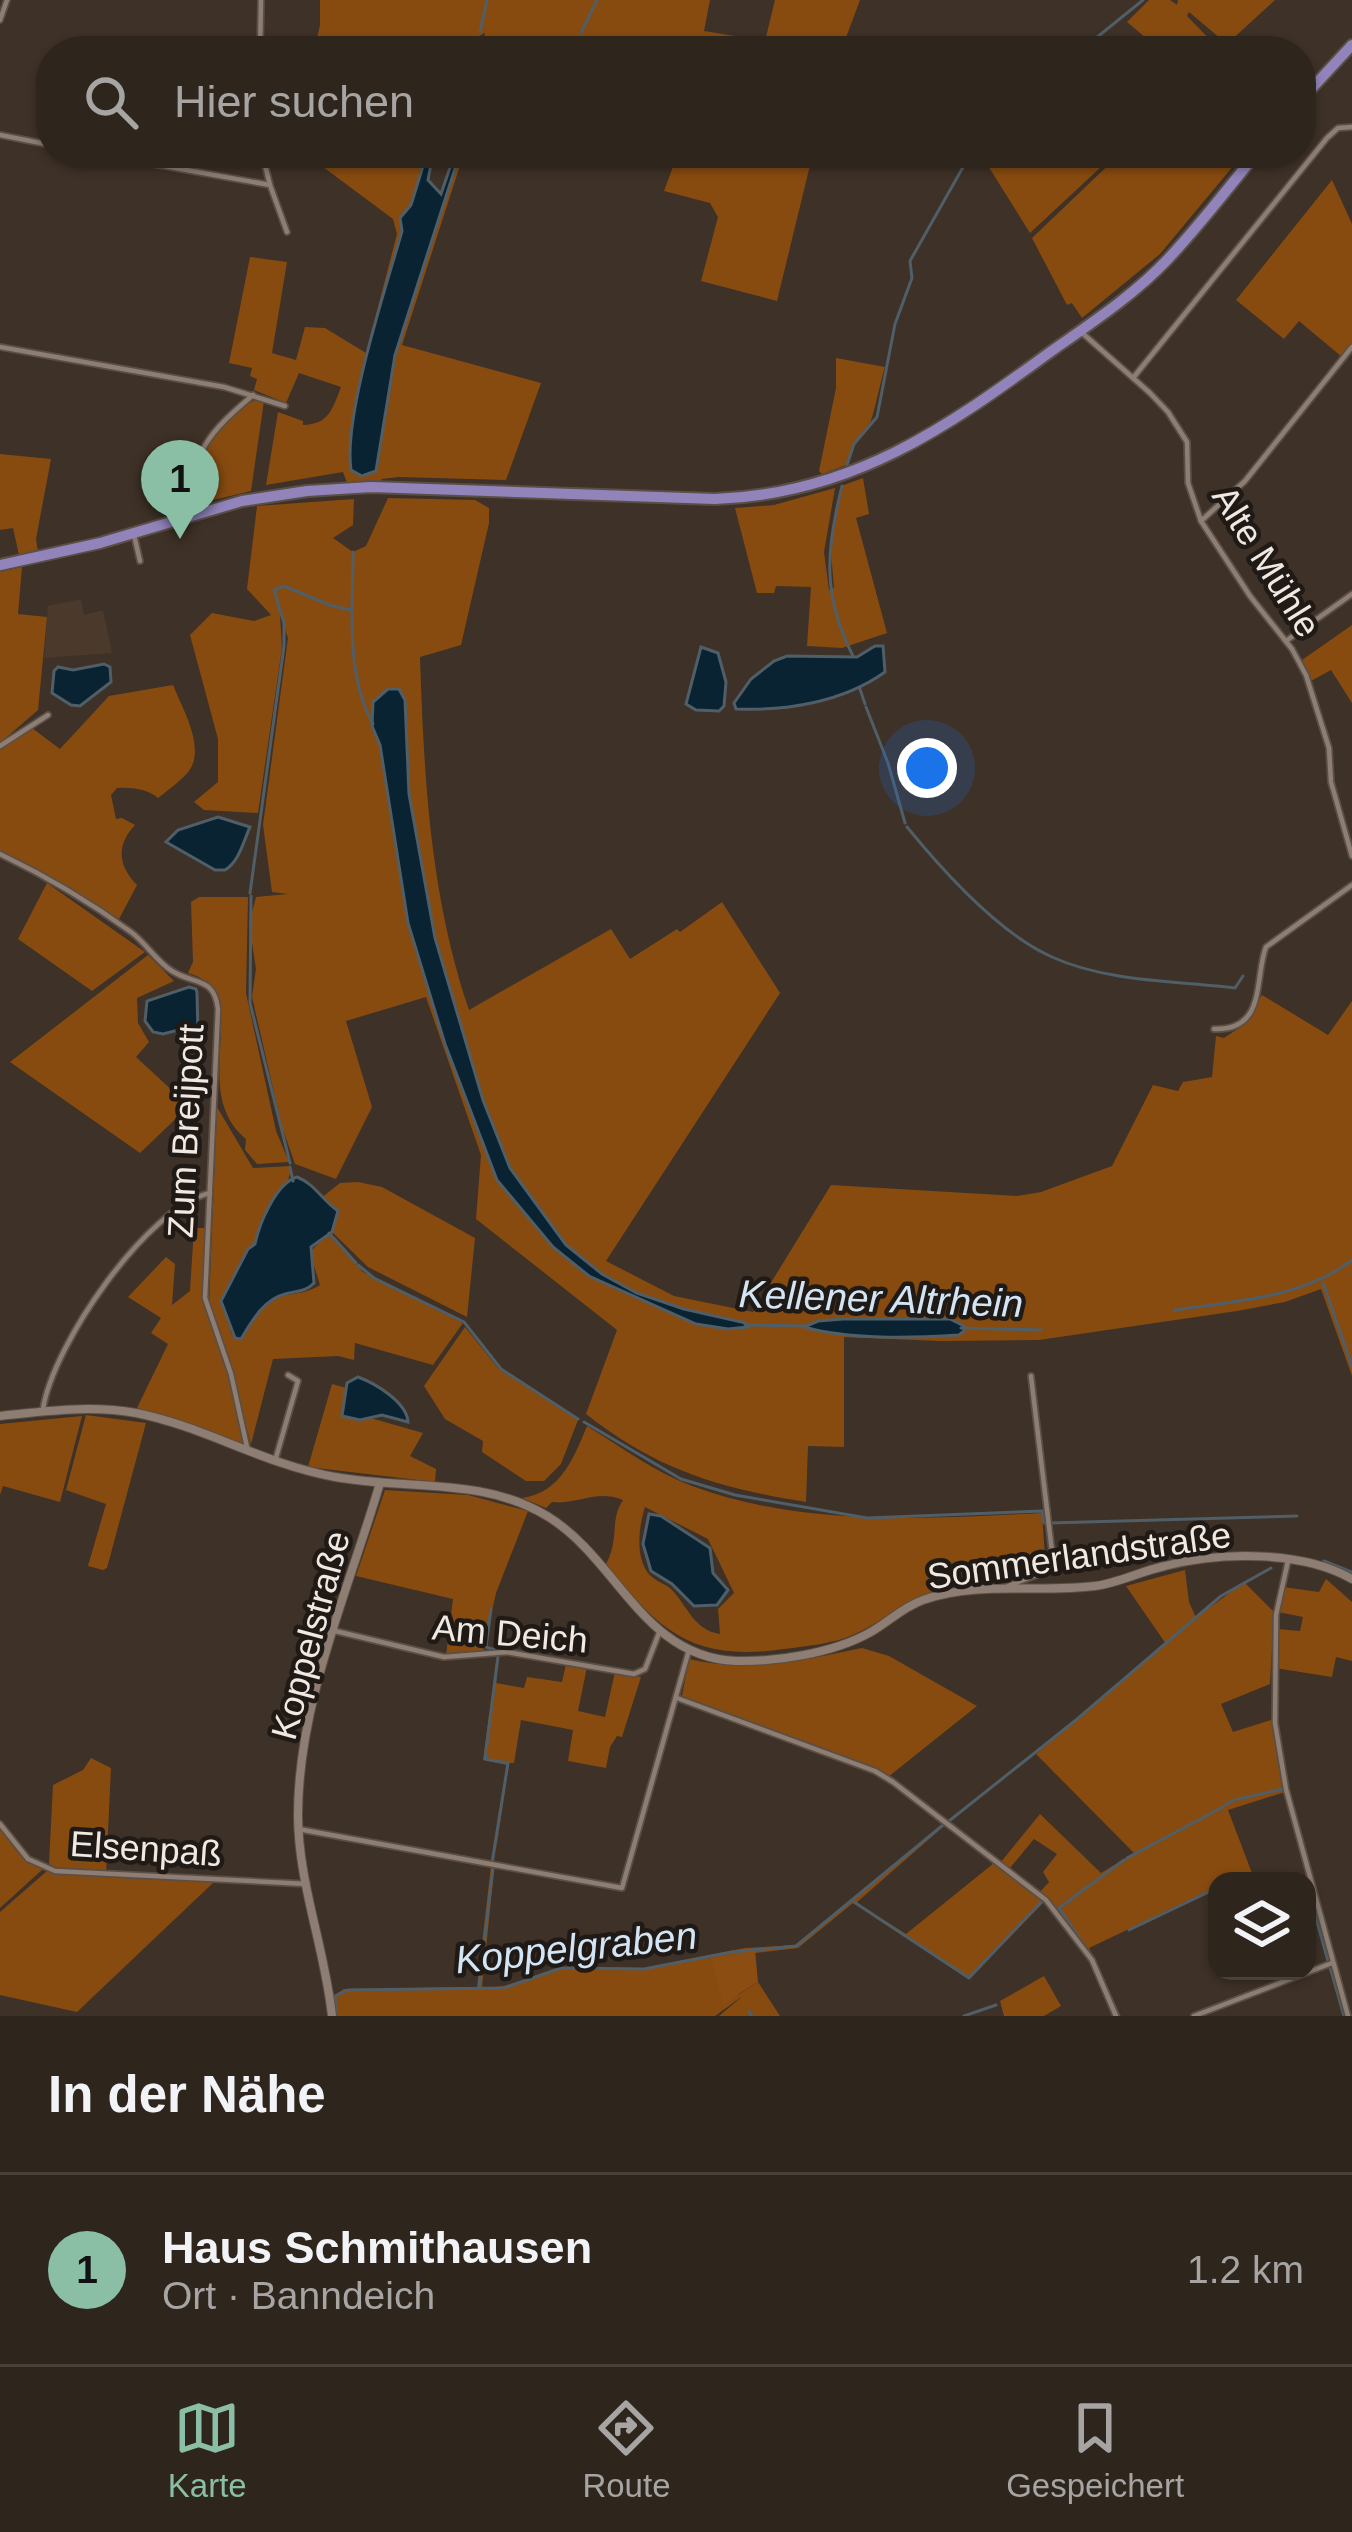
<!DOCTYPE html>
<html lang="de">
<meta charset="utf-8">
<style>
:root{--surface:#2e251d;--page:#362d26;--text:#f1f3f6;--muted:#a7a5a4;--line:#49423b;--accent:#8abfa5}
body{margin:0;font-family:Helvetica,sans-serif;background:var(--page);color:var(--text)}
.controls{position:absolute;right:36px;bottom:36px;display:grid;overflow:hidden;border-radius:24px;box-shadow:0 3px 9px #0004}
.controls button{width:108px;height:108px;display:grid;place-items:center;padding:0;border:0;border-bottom:3px solid var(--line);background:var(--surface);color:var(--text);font:60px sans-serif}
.you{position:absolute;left:927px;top:768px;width:42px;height:42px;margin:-30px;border:9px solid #fff;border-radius:50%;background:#1a73e8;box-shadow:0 0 0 18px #1a73e833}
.badge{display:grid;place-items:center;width:78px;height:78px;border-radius:50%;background:var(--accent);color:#111;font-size:39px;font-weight:700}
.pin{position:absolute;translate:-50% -99px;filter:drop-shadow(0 3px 6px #0008)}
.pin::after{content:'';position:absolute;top:63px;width:42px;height:36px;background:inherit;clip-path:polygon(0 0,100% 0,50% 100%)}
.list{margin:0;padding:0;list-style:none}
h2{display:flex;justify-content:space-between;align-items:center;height:156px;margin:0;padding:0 48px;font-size:51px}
h2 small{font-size:39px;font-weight:400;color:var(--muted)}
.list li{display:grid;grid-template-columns:78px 1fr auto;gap:36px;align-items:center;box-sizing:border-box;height:192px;padding:0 48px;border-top:3px solid var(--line)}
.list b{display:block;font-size:45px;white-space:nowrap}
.list p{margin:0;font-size:39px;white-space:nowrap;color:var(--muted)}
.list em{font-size:39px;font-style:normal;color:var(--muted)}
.icon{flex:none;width:66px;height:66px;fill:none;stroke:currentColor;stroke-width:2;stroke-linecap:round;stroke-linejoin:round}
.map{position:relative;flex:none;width:1352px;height:2016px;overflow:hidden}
.search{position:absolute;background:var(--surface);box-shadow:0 3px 9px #0004;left:36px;right:36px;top:36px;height:132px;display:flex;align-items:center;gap:30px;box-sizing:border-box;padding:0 42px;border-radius:48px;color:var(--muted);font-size:45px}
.sheet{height:348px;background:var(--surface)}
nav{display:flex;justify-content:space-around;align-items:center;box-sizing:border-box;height:168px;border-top:3px solid var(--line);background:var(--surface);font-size:33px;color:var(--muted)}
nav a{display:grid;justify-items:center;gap:6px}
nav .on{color:var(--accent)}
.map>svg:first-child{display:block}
</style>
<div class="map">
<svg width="1352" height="2016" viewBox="0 0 1352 2016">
<rect width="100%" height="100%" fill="#3e3127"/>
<path fill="#4b392b" d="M81,599L84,615L103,610L112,653L44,658L48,606Z"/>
<g fill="#874b10" fill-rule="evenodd">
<path d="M320,0H710L704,31L765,41L775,0H860L841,51H701L699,45L696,51H482L485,33L463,45L461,51H314L320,25Z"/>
<path d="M1149,0H1170L1177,5L1178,0H1275L1227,44L1189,12L1187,16L1221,51H1153L1146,38L1127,22Z"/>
<path d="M320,153H427L411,205L399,218L402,231C388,279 340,429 353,471L361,473L380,453L383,409L408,307L460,153H464L402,345L541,383L506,480L399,477L382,479L379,484L348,485L343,472L266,485L278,412L303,421V425C329,424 332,410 341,387L299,373L286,403L254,390L257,379L250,376L252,368L229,363L250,257L287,262L272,353L296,360L305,327L325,328L366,353L397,234L393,219L319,164Z"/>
<path d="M678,153H698L731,162L735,153H813L777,301L701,281L718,217L710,203L664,191Z"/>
<path d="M980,153H1116L1030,233Z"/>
<path d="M1121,153H1244L1160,254L1082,318L1072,303L1067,305L1032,238Z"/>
<path d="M1332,180L1352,224V344L1342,357L1299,321L1284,339L1236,300Z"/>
<path d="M836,358L885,367C881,379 874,415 870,423C860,439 851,446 846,465L822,474L819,471L836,388Z"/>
<path d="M258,399L264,401L251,491L201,503C199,493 195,484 196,473C200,444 231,409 258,399Z"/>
<path d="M0,454L51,459L36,539L38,552L19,555L13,528L0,530Z"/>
<path d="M863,478L869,514L856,518L887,633L842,648L807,646L811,587L776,586L774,593H757L735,508L774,505L835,488L824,552L829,590L834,588L830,541L841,486Z"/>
<path d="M388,498L475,500L489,508V523L461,645L420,657C424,778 430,895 469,1010L611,929L630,959L677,929L680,932L722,902L780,993L606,1261L674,1296L753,1312L831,1185L1017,1196L1041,1192L1112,1166L1153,1085L1178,1091L1183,1082L1212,1077L1216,1036L1224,1038L1242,1026L1262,995L1328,1035L1352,1001V1376L1321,1289L1285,1302L1237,1311L1039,1340L940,1341L844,1337V1447L808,1446L806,1502C719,1488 657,1470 586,1414L617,1330L476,1219L481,1155L426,997L346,1021L372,1107L336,1179L295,1164L282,1127L252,997L256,969L249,923L256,897L288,894L272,892L263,825L288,638L280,615L282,648L258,813L204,810L194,802L218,782V739L190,635L212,613L254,621L271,615L247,589L257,506L354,499L353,525L333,538L353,552L366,546ZM405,700L409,794L435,938L483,1100L510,1168L566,1245L602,1274L637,1293L684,1309L746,1323L747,1327L728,1329L696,1324L589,1276L566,1259L497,1180L445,1044L408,923L380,745L372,726L375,713ZM843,1319H948L956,1323L959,1335C918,1339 844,1339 805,1328Z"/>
<path d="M22,567L18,614L47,617L38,710L0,743V572Z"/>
<path d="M1352,625V703L1331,670L1311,681L1302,660Z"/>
<path d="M173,685C182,708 206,747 189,771C181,781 168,790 158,798C148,789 131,787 117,788L111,795L116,819L122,818L135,825C116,845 118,866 137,885L119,919L0,851V750L32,728L60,749L109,696Z"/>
<path d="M47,883L145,952L92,991L18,939Z"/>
<path d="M199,897H248L246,993L276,1131L289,1162L257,1164L245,1150L246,1139C185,1089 258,992 188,973L193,962L191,902Z"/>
<path d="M148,955L174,981L137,998L138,1023L149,1042L136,1057L189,1106L140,1153L10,1062Z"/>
<path d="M217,1107L253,1168L291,1166C290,1192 261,1216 255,1244L248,1249L221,1301L232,1335L242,1339C250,1326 258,1306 273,1299C289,1292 303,1296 320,1285L310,1252L328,1234L363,1272L463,1323L433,1365L355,1343L354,1360L338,1356L273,1359L251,1444L227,1355L209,1304Z"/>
<path d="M358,1182L382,1187L475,1238L467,1317L368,1267L332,1232L335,1208L321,1198L340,1183Z"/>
<path d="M194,1228H207C206,1252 201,1280 205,1304C213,1346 251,1405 241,1448L137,1408L168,1344L151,1333L161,1318L128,1297L166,1257L175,1264L172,1305L190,1291Z"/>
<path d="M465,1327L498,1368L578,1420L561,1464L544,1481H526L482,1452L483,1441L445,1419L424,1386Z"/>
<path d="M332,1384L346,1388L342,1416L367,1417L423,1433L410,1456L436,1469L435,1482L308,1467Z"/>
<path d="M86,1415L146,1423L107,1568L103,1570L88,1566L106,1504L66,1490Z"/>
<path d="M82,1416L60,1502L3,1486L0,1495V1424Z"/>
<path d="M587,1426C621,1447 655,1472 692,1486C803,1527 927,1519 1042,1513L1045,1557L1035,1567L946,1574V1590C910,1594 887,1620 855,1634C833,1644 807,1646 784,1649C693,1662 660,1632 606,1564C620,1538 609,1522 623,1500C595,1489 579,1505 552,1502L546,1508L522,1498C560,1493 574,1458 587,1426ZM645,1507L708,1539L734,1593L718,1609L720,1634C694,1630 688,1607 672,1590C665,1583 654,1581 648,1573C635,1556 639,1526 645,1507Z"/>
<path d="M385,1490L468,1495L528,1511L496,1593L483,1652L446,1656L453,1599L356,1576Z"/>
<path d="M1185,1570L1189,1602L1196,1618L1244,1582L1274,1612L1270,1684L1221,1704L1233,1732L1271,1720L1285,1792L1228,1810L1255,1881H1217V1887L1089,1948L1120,2016H1117L1092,1959L1040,1892L1049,1882L1043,1872L1057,1854L1034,1839L1010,1868L1001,1862L1040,1814L1101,1873L1134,1853L1036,1754L1166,1644L1126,1586Z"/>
<path d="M1326,1579L1352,1602V1661L1336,1657L1332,1677L1275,1668L1277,1629L1300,1631L1303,1617L1278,1612L1283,1587L1319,1592Z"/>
<path d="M862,1648L889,1656L977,1706L888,1777L682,1696L689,1659C748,1673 803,1660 862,1648Z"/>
<path d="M497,1654L496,1683L524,1688L527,1677L562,1682L566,1664L587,1667L578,1711L605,1717L615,1672L641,1677L622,1737L617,1736L610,1747L606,1768L568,1761L573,1730L521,1720L514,1763H509L494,1864L507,1765L483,1760Z"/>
<path d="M91,1758L111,1768L106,1874L54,1869L49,1863L53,1785L83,1770Z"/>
<path d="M944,1823L1045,1901L969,1979L853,1903L798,1948L712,1958L738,1995L758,1982L780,2016H719L744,1995L715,2016H335L333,1996L344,1989L477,1987L491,1866L494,1870L482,1988L504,1986L562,1967L644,1968L745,1948L797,1945ZM944,1826L994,1863L906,1934L856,1903Z"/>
<path d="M0,1829L19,1854L43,1869L0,1908Z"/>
<path d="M47,1871L214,1882L77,2012L0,1995V1912Z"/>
<path d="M1044,1976L1061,2006L1044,2016H1004L1000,2001Z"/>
</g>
<path fill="#8b4d11" d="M755,1950L758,1982L723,2004L711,1958Z"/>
<g fill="#0a2333" stroke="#4f5e67" stroke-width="3">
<path d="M427,153H433L428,180L441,194L455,153H460L395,355L376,471L362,476L351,470C343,415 386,288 402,231L400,218L411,205Z"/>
<path d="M875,646H883L885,672C843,702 787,711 736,709L734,703L751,679L774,661L787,656L857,657Z"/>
<path d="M701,647L718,653L726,682L724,706L719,711L696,710L686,704Z"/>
<path d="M104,664L110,667L111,682L80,706L71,705L52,693L54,671L58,667L73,670Z"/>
<path d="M388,689H399L405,700L409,794L435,938L483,1100L510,1168L566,1245L602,1274L637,1293L684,1309L746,1323L748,1327L728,1329L696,1324L589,1276L553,1247L497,1180L445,1044L408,923L380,745L372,726L373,702Z"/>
<path d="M218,817L250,827C244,840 239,862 225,870H215L166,842L178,830Z"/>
<path d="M189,987L196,989L197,993L198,1034L182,1029L163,1034L153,1032L145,1021L147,1001Z"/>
<path d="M297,1177C315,1184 322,1200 338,1211L332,1232L311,1247L314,1283C304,1293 298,1290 285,1294C263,1300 252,1321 241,1339L235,1338L221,1301L248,1249L255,1244C259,1224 276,1183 297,1177Z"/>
<path d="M843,1319H950L964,1326V1331L959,1335C911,1338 850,1340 804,1327L818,1321Z"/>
<path d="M358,1377C377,1384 407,1403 408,1422L382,1415L360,1420L342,1416L347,1383Z"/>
<path d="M649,1514L661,1516L710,1548L713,1573L728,1590L717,1605L694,1606L672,1584L651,1571L643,1544Z"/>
</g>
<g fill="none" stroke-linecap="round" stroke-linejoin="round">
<g stroke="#4f5e67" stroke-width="3">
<path d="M480,32L487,0"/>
<path d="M581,33L597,0"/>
<path d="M1080,51L1143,0"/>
<path d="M847,465L854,444L877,417L895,324L912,278L910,261L971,153"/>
<path d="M842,486C826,550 822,595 853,656"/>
<path d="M353,552C353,610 345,672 373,724"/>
<path d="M329,605L351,610"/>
<path d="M860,689L865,704"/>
<path d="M866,707L888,763L905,823"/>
<path d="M907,827C943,871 1000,934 1052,957C1107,982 1176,981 1235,988L1243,976"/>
<path d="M250,893L284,646V623L274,590L284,586L327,604"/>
<path d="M251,896L250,1003L290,1163"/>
<path d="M290,1167L293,1181"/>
<path d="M329,1233L356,1263"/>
<path d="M358,1265L374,1278L464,1322L501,1369L578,1419"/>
<path d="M1323,1283L1352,1366"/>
<path d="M1175,1310C1235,1301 1303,1298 1352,1260"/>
<path d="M745,1325L807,1326"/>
<path d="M961,1328L1041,1330"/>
<path d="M584,1422L681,1479L735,1495L867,1518L1042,1511L1044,1523"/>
<path d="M1050,1523L1297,1516"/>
<path d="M1324,1561L1352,1572"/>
<path d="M491,1609L486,1647L495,1650"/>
<path d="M1238,1799L1283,1789"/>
<path d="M1225,1805L1236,1799"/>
<path d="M949,1821L1076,1720L1221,1596L1271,1568"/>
<path d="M1127,1858L1223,1807"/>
<path d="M492,1863L508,1763L485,1759L498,1657"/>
<path d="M1307,1886L1328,1961"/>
<path d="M854,1902L969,1978L1042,1901"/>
<path d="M1129,1930L1217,1888"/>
<path d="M1086,1948L1059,1908L1124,1860"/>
<path d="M1095,1962L1119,2016"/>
<path d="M1330,1967L1344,2016"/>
<path d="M479,1986L493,1868"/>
<path d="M749,2011L752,2016"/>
<path d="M336,2016L335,1996L348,1990L504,1988L561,1968L644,1969L732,1952L796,1946L943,1825"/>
<path d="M964,2016L996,2005"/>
</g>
<g stroke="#5a4f46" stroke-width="8">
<g id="minor">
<path d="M0,20L7,0"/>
<path d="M260,51L261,0"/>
<path d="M0,135L51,145"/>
<path d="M92,153L270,185L287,232"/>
<path d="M262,153L270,185"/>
<path d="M1080,331L1150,393L1168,412L1187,442L1188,483L1201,521L1250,596L1292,649L1306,675L1329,748L1331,782L1352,856"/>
<path d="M0,347L224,387L285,406"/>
<path d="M1133,378L1327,138L1338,128L1352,127"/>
<path d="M197,510C185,455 213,429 253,395"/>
<path d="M1201,521L1245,481L1352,347"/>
<path d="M134,535L140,561"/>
<path d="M1286,641L1352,594"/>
<path d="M0,746L48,715"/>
<path d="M0,854C46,876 90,902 131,932C146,943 156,961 172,971C194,985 214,976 218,1009L205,1298L231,1374L247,1447"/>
<path d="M1214,1029C1267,1031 1254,978 1266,947L1352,885"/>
<path d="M43,1409C53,1345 146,1208 210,1193"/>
<path d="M275,1461L298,1381L288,1375"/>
<path d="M1288,1561L1276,1615L1275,1723L1286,1789L1348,2016"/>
<path d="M1008,1586L1044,1572L1053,1560L1031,1376"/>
<path d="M331,1630L444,1657L507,1652L634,1674L645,1669L659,1633"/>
<path d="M677,1698L875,1771L893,1782L1046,1900L1092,1960L1116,2016"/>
<path d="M0,1824L28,1859L55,1871L307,1884"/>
<path d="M298,1829L622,1888L689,1650"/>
<path d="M1194,2016L1332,1963"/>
</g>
</g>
<g stroke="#5a4f46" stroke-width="10">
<g id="tertiary">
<path d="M0,1416C45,1411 91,1405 136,1413C203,1426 263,1464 335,1477C406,1490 483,1477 547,1516C618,1559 642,1657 736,1661C777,1662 833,1653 869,1633C887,1623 903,1607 923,1600C976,1581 1040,1593 1095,1586C1119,1583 1141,1571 1165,1566C1219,1552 1302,1550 1352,1579"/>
<path d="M332,2016C325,1949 298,1882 298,1815C298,1702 349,1589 380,1483"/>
</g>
</g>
<g stroke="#5a4f46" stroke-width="14">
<g id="primary">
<path d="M1301,100L1352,45"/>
<path d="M0,565L100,543L242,501L307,491L371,487L715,499C853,494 946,428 1053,350C1093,322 1135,294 1168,259C1200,225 1228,188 1257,153"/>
</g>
</g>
<use href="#minor" stroke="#8d7d72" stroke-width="4.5"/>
<use href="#tertiary" stroke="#8d7d72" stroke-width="8"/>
<use href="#primary" stroke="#9284bb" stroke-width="10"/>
</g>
<g text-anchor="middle" stroke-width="9" stroke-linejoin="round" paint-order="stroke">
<g font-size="36" fill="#f0e8e1" stroke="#201a16">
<text transform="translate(1267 561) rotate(58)" y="13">Alte Mühle</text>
<text transform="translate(185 1131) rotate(-87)" y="13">Zum Breijpott</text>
<text transform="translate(1079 1555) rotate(-8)" y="13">Sommerlandstraße</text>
<text transform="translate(510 1633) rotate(5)" y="13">Am Deich</text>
<text transform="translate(310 1635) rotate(-75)" y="13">Koppelstraße</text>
<text transform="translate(146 1848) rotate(4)" y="13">Elsenpaß</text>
</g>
<g font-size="39" font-style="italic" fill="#d3e5f4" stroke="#201a16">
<text transform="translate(881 1298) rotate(2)" y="14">Kellener Altrhein</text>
<text transform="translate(576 1947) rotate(-6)" y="14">Koppelgraben</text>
</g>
</g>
</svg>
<div class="controls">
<button><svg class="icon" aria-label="layers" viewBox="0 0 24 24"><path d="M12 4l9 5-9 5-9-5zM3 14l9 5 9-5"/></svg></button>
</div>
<div class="you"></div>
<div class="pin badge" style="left:180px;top:539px">1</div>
<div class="search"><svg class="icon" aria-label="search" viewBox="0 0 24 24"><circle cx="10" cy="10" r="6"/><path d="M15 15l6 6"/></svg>Hier suchen</div>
</div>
<section class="sheet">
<h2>In der Nähe<small></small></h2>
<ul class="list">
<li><span class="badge">1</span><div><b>Haus Schmithausen</b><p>Ort · Banndeich</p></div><em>1.2 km</em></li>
</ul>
</section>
<nav>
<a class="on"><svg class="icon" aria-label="map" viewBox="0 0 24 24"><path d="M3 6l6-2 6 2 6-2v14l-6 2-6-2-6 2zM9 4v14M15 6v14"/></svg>Karte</a>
<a><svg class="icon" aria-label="directions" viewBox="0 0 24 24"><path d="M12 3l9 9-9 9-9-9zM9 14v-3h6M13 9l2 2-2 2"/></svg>Route</a>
<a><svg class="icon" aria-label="saved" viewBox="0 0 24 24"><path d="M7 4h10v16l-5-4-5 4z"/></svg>Gespeichert</a>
</nav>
